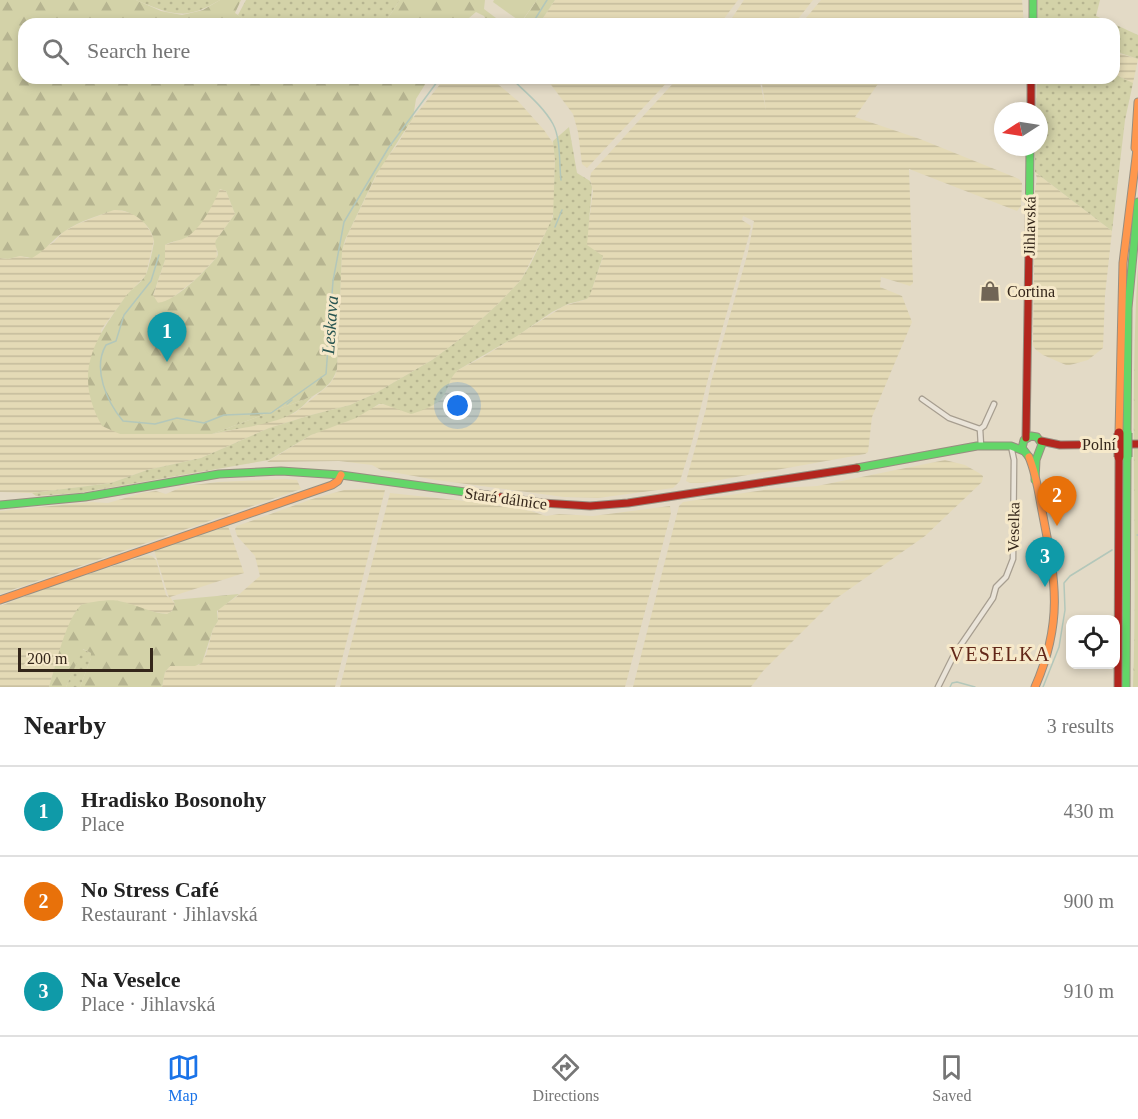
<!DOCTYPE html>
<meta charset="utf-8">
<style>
:root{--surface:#fff;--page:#f2f2f2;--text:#222;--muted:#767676;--line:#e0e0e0;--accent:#1a73e8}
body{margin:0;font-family:"Times New Roman",serif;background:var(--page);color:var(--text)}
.controls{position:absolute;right:18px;bottom:18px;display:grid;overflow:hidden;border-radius:12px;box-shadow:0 3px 9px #0003}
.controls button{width:54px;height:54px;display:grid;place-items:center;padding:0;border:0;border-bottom:2px solid var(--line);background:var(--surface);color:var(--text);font:30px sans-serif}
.compass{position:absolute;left:994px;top:102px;width:54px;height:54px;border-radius:50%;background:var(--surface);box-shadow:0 3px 9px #0003;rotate:258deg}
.scale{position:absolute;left:18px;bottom:15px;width:135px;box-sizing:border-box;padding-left:6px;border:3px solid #34261a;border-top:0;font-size:16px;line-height:21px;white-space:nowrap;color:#34261a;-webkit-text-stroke:4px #f6e9ca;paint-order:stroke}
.you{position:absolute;left:458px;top:406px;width:21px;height:21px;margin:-15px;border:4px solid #fff;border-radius:50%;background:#1a73e8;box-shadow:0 0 0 9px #1a73e833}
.badge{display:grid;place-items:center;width:39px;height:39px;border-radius:50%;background:var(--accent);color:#fff;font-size:20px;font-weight:700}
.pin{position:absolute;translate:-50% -50px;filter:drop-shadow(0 2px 3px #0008)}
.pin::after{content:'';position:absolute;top:32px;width:21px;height:18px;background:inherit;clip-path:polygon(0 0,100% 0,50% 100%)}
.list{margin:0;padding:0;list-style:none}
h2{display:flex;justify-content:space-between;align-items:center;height:78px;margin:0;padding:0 24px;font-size:26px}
h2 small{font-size:20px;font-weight:400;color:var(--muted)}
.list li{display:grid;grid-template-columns:39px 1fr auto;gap:18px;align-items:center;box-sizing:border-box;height:90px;padding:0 24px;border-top:2px solid var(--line)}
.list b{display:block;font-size:22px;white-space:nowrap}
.list p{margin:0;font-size:20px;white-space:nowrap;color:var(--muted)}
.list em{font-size:20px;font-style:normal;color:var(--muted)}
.icon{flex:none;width:33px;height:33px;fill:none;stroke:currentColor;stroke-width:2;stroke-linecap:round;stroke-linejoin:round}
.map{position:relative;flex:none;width:1138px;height:687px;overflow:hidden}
.search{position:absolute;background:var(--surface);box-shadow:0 3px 9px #0003;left:18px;right:18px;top:18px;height:66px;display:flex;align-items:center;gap:15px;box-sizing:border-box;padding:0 21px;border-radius:18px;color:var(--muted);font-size:22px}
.sheet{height:348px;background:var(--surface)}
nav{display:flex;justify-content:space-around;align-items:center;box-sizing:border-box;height:84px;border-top:2px solid var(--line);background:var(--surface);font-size:16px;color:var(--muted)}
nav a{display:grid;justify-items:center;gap:3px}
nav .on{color:var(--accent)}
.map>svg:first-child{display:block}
</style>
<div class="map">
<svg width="1138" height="687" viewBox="0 0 1138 687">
<defs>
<pattern id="farmland-rules" width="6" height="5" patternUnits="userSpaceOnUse" patternTransform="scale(1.5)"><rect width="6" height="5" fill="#e4dab6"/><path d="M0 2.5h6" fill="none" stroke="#c4bb9c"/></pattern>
<pattern id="green-dots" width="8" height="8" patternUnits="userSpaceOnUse" patternTransform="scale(1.5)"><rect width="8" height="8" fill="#d3d2a8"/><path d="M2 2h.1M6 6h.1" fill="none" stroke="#b6b490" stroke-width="1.8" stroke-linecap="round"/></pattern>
<pattern id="forest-firs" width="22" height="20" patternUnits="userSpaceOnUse" patternTransform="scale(1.5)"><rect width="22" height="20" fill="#d3d2a8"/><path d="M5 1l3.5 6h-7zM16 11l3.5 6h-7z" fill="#b6b490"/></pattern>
</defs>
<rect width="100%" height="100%" fill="#e3dac6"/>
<g fill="url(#farmland-rules)">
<path d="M555,0H738L720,24H539Z"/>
<path d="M744,0H813L794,24H728Z"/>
<path d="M821,0H1022L1024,24H801Z"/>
<path d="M1114,52L1138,59L1133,83L1114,74Z"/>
<path d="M445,78H488L494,81L518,101L544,130L555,146L554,210L551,222L521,280L499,303L460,339L432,360L374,394L350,405L311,415L269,428L201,458L147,470L111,483L32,493L0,492V258L8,259L20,256L28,258L54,242L63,232L78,224L113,210H119L134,214L143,221L150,231L154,240L147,270L146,275L127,295L101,330L120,434H212L247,427L295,413L329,385L335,376L337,369L342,251L348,234L382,164L397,145L413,118Z"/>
<path d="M546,78H671L587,168L582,164L578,132L573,114Z"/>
<path d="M678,78H759L766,110L761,78H882L855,117L920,139L1019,179L1022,183L1021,206L1017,211L909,169L913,283L910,286L907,285L881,277L880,287L902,296L912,322L872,417L868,452L865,454L703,483H690L686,481L706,409L711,382L748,252L754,221L743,216L742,220L751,226L748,239L709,375L692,442L680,481L673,488L598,498L564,497L436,480L381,470L372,465L339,461L267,462L311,435L381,404L423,409L440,400L451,376L458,370L483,357L564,306L587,299L592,289L603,257L586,245L593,191L590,179L591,173Z"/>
<path d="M1035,172L1112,231L1105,295L1103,348L1088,360L1070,365H1066L1043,355L1035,349L1033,345L1035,191L1037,178Z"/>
<path d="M220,189L226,191L235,214L216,240L217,257L197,278L167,302L158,304L153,296L165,260V245L187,237L192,232L204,218Z"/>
<path d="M945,460L965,465L979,473L983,476L982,482L925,536L834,600L763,671L751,687H633L679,506L683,502L778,488L817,486Z"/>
<path d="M286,479L297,480L301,489L0,594V511L92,502L108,503L142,493L156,491L166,494L184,486L218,482Z"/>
<path d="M368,489L385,490L335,687H162L165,672L170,666L199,665L206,655L213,629L218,621V609L235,598L260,576L255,556L237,536L235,529L237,526L312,499L344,490Z"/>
<path d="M390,493L475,502L531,511L546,516L559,514L593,516L670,506L671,513L625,687H340Z"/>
<path d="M228,526L244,573L170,597L175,604L172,611L167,614L149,611L119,601L97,602L81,605L74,614L62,644L49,687H0V606L52,586L147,555L152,556L156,560L166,595L169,598L154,550Z"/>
</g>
<g fill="url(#green-dots)">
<path d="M136,0H220C185,21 172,15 136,0Z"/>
<path d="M246,0H400L384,24H250L238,15Z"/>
<path d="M1038,0H1100L1096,16L1113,24H1041L1038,23Z"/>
<path d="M1114,24L1138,35V59L1114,51Z"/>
<path d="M1114,74L1133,83L1125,120L1112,231L1035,172V147H1039V111H1036L1037,78H1114Z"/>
<path d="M569,127L577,173L590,181L592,187L587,245L603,256L590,295L587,299L568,304L552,312L517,336L458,370C449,378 450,385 444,395C439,405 421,411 411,414L383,404H379L356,418L311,435L269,460L79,493L36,496L32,493L111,483L147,470L201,458L269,428L311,415L350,405L374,394L432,360L460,339L499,303L521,280L531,263L553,217L555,160L553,141Z"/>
<path d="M313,396C307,401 302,408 295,412C275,425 236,428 212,434Z"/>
<path d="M82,649L91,653V658L80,687H66Z"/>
</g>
<g fill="url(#forest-firs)" fill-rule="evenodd">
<path d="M0,0H136L161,11L182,15L203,10L220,0H241L235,13L251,24H24V78H429L416,99L413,118L376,175L345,240L342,251L337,369C333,382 325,389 313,396L212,434H120L102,426C72,372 95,339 126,296C132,288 144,281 147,272C149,266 154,245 154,241C151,223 131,209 114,210C97,216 80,221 65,231C53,239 45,251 32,258L20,256L8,259L0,258ZM220,189L226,191L235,214L216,240C213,246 220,251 217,257C205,271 176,301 158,303L153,295L165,260V245C171,241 180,241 187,237C202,227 213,205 220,189Z"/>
<path d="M400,0H485L484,9L504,24H488L484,16L476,12L462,24H384Z"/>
<path d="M537,0H555L539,24H520Z"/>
<path d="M1138,265V687H1133C1138,546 1129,405 1138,265Z"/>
<path d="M239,594L217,611L218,621L213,629L202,663L195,666H170L165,672L162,687H80L91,658V653L83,649L66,687H49C56,665 65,621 81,605C89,602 111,599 119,601C136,604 150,613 167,614L172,611L175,604L173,600Z"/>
</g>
<path fill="#d3d2a8" d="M494,0H537L521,22L493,2Z"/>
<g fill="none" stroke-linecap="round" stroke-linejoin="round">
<g stroke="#b3c7ba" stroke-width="1.5">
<path d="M487,24H495"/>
<path d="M532,24L547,0"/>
<path d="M511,78C525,92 543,106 553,124C561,139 559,163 561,180"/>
<path d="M555,227L562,210"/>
<path d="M159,255L151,281L124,315L116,341L106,345C92,369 107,402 123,421L155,424L177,418L204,423L224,415L271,413L326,374L333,281L344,222L389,147L440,78"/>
<path d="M287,404L292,400"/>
<path d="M1137,535H1138"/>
<path d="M950,687L952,683L957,682L975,687"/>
<path d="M1043,687L1059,647L1065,610L1064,583L1070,576L1112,550"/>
</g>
<g stroke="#a79e90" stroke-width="7">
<g id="street">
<path d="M922,399L949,418L980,429"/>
<path d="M981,446L980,429L984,426L994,404"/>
<path d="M938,687L954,655L993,598L996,587L1006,577L1013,559L1014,460L1011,446"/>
</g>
</g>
<g stroke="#978e80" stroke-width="9">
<g id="fast">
<path d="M1033,0V24"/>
<path d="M1029,244L1030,147"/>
<path d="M1127,433L1128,308L1138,202"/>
<path d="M1029,457L1022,448L1024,440L1031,436L1037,437L1042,444L1036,460L1035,480"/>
<path d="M857,468L977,446H1011L1024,451"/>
<path d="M0,505L85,497L219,474L281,471L341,475L487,495"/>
<path d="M1126,687L1127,457"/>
</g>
</g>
<g stroke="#978e80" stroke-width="9">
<g id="slow">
<path d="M1135,148L1138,102"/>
<path d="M1119,433L1123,263L1138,141"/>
<path d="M1029,457C1037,476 1039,496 1043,516C1056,582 1063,623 1035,687"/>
<path d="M0,600L332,485L338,481L341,475"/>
</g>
</g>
<g stroke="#978e80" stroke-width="9">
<g id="jam">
<path d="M1031,78V111"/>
<path d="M1026,438L1029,244"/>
<path d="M1041,441L1060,445L1138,444"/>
<path d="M487,495L542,503L590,506L628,503L857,468"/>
<path d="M1118,687L1119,457"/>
</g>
</g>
<use href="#street" stroke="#eae4d9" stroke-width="4.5"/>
<use href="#fast" stroke="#63d668" stroke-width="7"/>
<use href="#slow" stroke="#ff974d" stroke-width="7"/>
<use href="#jam" stroke="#b3261e" stroke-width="7"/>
<g stroke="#8c8477" stroke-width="11" stroke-linecap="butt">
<path id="fast-bridge" d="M1127,433V457"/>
</g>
<g stroke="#8c8477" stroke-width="11" stroke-linecap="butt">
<path id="jam-bridge" d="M1119,433V457"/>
</g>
<use href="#fast-bridge" stroke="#63d668" stroke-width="9"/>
<use href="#jam-bridge" stroke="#b3261e" stroke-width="9"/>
</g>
<defs>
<g id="shop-bare" transform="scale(1.62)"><path d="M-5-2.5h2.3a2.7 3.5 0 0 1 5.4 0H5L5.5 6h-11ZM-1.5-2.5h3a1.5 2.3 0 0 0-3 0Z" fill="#716556" stroke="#f6e9ca" stroke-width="2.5" paint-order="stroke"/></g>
</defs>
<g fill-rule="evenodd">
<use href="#shop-bare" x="990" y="291"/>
</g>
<g text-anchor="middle" stroke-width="6" stroke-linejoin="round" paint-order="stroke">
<g font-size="16" fill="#34261a" stroke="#f6e9ca">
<text transform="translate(1029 226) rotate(-89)" y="6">Jihlavská</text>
<text x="1099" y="450">Polní</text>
<text transform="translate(506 498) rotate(8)" y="6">Stará dálnice</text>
<text transform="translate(1013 527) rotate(-89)" y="6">Veselka</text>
</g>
<g font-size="16" fill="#34261a" stroke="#f6e9ca" text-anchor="start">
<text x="1007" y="297">Cortina</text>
</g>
<g font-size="18" font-style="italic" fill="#285551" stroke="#f6e9ca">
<text transform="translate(330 325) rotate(-86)" y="6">Leskava</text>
</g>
<g font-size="20" letter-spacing="1.5" fill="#622718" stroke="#f6e9ca">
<text x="1000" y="661">VESELKA</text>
</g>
</g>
</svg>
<div class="controls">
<button><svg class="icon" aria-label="locate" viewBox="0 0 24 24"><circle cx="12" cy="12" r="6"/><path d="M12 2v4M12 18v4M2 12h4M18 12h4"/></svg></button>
</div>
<svg class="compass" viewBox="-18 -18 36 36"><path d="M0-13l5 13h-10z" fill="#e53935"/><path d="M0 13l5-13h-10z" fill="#767676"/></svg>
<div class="scale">200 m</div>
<div class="you"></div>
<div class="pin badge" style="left:167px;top:362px;background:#0f9aa8">1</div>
<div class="pin badge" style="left:1057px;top:526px;background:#e8710a">2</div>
<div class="pin badge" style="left:1045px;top:587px;background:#0f9aa8">3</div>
<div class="search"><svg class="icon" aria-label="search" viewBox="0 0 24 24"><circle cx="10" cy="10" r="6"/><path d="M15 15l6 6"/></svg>Search here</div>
</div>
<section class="sheet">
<h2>Nearby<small>3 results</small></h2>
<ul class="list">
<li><span class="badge" style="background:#0f9aa8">1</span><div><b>Hradisko Bosonohy</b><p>Place</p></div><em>430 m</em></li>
<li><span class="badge" style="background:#e8710a">2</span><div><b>No Stress Café</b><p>Restaurant · Jihlavská</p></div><em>900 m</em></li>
<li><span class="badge" style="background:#0f9aa8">3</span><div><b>Na Veselce</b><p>Place · Jihlavská</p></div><em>910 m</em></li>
</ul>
</section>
<nav>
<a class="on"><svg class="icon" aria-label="map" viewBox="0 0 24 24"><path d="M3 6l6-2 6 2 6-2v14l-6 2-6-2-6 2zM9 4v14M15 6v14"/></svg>Map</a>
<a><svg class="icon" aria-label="directions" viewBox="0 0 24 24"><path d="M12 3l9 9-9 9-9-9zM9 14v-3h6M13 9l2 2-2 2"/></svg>Directions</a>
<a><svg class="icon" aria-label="saved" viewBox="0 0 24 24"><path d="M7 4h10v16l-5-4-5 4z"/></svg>Saved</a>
</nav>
